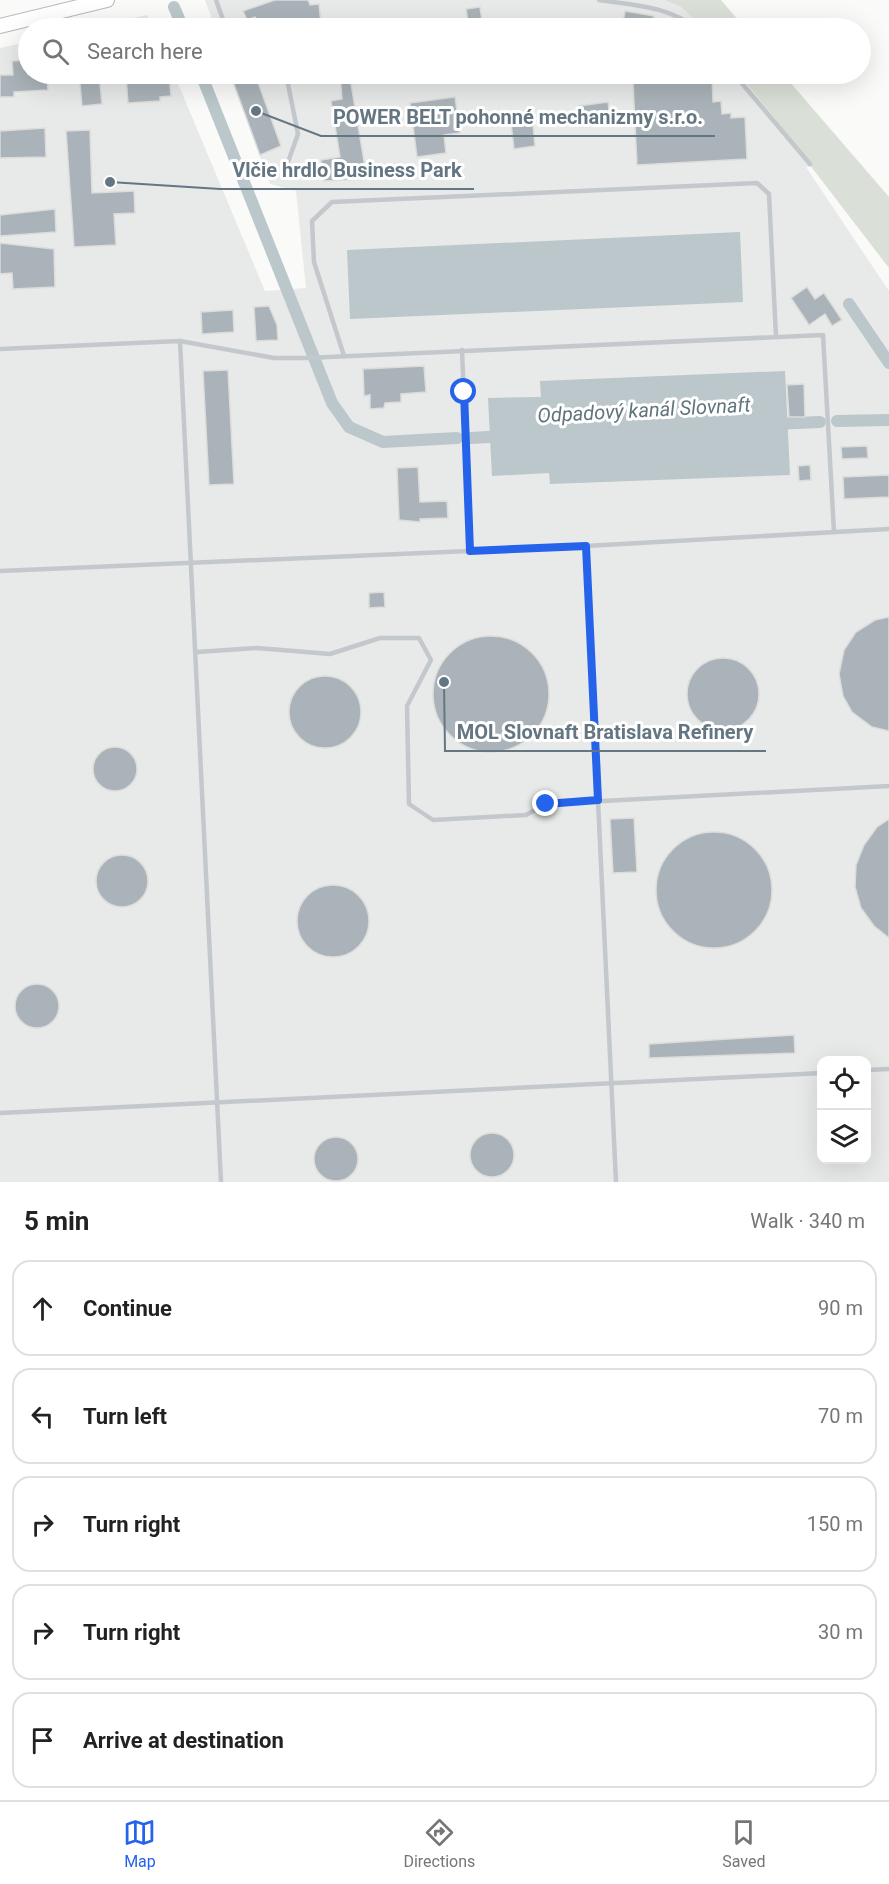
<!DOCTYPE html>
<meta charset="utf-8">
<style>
:root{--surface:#fff;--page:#f2f2f2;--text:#222;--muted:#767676;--line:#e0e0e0;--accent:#2563eb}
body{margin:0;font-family:Roboto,sans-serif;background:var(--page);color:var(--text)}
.controls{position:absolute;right:18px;bottom:18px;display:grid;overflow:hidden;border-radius:12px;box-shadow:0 6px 24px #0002}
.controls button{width:54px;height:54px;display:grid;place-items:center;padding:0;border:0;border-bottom:2px solid var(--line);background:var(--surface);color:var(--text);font:30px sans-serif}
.stop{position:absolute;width:18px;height:18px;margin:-14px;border:4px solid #2563eb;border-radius:50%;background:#fff}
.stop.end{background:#2563eb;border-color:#fff;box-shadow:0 2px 6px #0008}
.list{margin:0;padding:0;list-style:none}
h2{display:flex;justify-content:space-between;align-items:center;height:78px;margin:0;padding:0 24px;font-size:26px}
h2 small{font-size:20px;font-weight:400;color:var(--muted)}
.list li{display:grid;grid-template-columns:39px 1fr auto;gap:18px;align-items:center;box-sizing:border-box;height:96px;margin:0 12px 12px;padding:0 12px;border:2px solid var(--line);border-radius:18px}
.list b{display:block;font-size:22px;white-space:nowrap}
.list em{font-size:20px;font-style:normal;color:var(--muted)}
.icon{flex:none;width:33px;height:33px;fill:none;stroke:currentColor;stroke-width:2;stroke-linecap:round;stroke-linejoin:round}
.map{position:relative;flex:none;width:889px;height:1182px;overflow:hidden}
.search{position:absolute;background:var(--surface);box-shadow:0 6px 24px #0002;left:18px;right:18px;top:18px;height:66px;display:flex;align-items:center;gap:15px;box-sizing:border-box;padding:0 21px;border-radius:33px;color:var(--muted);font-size:22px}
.sheet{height:618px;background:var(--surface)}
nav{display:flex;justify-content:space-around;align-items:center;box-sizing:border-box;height:84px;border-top:2px solid var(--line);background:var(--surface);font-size:16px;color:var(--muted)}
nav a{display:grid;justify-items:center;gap:3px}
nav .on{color:var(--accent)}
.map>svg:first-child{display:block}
</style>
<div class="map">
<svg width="889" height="1182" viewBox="0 0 889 1182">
<rect width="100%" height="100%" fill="#fafaf8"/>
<g fill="#e8e9e9" fill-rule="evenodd">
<path d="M205,0H664L681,7L705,28H215Z"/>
<path d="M147,15L153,28H87Z"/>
<path d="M28,42V74H174L265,291L306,288L296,191L270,184L230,74H743L820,166L806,167L889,291V1182H0V48ZM822,1060H866V1160H822Z"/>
</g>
<g fill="#dadfd7">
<path d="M664,0H721L745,28H704L681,7Z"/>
<path d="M740,74H783L889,197V268Z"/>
</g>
<g fill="#bbc7cb">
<path d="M740,232L743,302L350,319L347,250Z"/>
<path d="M785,371L790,475L550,484L549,473L492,476L488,398L541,397L540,381Z"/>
</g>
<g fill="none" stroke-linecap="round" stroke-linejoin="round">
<g stroke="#bbc7cb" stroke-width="12">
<path d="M174,7L183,28"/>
<path d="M201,74L332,403L349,427L383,442L457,438"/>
<path d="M849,304L889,363"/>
<path d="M837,421L889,420"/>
<path d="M772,424L820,422"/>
<path d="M471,438L505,436"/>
</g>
</g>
<g fill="#aab3b9" stroke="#dcdcda" stroke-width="1.5">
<path d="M275,0H308L310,5L319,4L321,24L289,28H257L255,17L247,20L243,11Z"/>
<path d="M480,7L483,28H469L466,9Z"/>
<path d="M625,11L654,16L652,28H622Z"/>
<path d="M28,60V74H47L48,90L14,92V97H0V75H13L12,61Z"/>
<path d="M79,74H99L102,104L82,106Z"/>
<path d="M169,74L171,96L160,97V101L128,103L126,76Z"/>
<path d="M238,74H255L281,146L260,155L231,76Z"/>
<path d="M340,74H385V79L351,84L367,179L324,181L321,160L340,157L331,101L342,99Z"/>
<path d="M685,74H712L713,102L721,101L722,114L731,113V118L745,117L747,159L637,165L633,82L685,79Z"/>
<path d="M455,97L460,133L444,135L446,153L417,157L410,103Z"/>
<path d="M608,102L611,123L580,127L578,106Z"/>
<path d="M532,113L535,146L514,149L510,115Z"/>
<path d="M45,128L46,157L0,158V131Z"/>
<path d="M90,130L92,193L134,191L135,213L114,214L116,245L74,247L66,131Z"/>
<path d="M55,209L56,232L0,236V215Z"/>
<path d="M0,243L54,249L55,287L13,289L12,273L0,274Z"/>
<path d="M807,287L815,299L824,293L842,320L832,326L825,314L809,325L791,298Z"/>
<path d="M269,306L277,325L278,340L256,341L254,307Z"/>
<path d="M233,310L234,332L202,334L201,312Z"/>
<path d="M424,366L426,392L401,394V402L385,403L384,408L370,409V395L364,396L363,369Z"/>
<path d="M228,370L234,484L209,485L203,371Z"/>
<path d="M804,384L805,417H789L787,385Z"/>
<path d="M867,446L868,458L842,459L841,447Z"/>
<path d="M810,465L811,480L799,481L798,466Z"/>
<path d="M418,467L420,502L447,501L448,518L420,519V522L399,520L397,468Z"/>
<path d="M889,475V497L844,499L843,477Z"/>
<path d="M384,592L385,607L369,608V593Z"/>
<path d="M889,617V731L872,727L852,712L843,696L839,674L844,650L856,632L875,620Z"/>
<circle cx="491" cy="694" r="58"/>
<circle cx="723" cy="694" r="36"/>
<circle cx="325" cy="712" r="36"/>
<circle cx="115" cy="769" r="22"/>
<path d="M634,818L637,872L613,873L610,819Z"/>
<path d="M889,819V938L874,926L861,908L855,887L856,865L864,845L877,827Z"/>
<circle cx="714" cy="890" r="58"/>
<circle cx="122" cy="881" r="26"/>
<circle cx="333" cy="921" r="36"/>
<circle cx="37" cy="1006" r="22"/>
<path d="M794,1035L795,1053L649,1058V1044Z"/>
<circle cx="492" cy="1155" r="22"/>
<circle cx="336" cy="1159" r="22"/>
</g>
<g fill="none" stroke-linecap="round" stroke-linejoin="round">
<g stroke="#b3babf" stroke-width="16">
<path id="secondary" d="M0,26L107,0"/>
</g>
<g stroke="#c3c8cc" stroke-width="4.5">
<path d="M216,0L226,28"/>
<path d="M599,0C630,5 671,6 694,28"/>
<path d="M52,15L53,28"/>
<path d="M286,74L298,134L288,162"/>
<path d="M734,74L810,164"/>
<path d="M180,341L221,1182"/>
<path d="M0,349L180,341L274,358H306L823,335L834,532"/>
<path d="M462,350L470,551"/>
<path d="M344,356L314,262L312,221L332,202L757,183L769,194L776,337"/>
<path d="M0,571L586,546"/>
<path d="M197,652L257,648L330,654L380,638H419L431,660L407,706L409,804L433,820L526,815L546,804L889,786"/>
<path d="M866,1070L889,1069"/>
<path d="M0,1113L822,1073"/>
<path d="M616,1182L586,546L889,529"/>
</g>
<use href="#secondary" stroke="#fff" stroke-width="14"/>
</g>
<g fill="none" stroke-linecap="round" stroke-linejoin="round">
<path stroke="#2563eb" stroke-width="8" d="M464,392L470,551L586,546L598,800L546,804"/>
</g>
<g text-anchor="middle" stroke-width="6" stroke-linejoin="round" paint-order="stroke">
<g font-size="20" font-style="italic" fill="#60757c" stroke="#fff">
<text transform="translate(644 410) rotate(-3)" y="7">Odpadový kanál Slovnaft</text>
</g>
</g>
<path fill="none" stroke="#657683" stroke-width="2" d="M256 111L321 136H715M110 182L220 189H474M444 682L445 751H766"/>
<g fill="#657683" stroke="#fff" stroke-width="2">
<circle cx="256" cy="111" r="6"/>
<circle cx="110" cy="182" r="6"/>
<circle cx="444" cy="682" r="6"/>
</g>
<g font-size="20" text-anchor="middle" font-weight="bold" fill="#657683" stroke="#fff" stroke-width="6" stroke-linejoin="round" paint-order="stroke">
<text x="518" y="124">POWER BELT pohonné mechanizmy s.r.o.</text>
<text x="347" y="177">Vlčie hrdlo Business Park</text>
<text x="605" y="739">MOL Slovnaft Bratislava Refinery</text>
</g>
</svg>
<div class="controls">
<button><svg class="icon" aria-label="locate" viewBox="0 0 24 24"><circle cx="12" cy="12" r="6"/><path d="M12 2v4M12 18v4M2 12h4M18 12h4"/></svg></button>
<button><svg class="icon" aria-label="layers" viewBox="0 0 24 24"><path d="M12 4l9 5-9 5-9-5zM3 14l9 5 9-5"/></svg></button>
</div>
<div class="stop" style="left:464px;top:392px"></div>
<div class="stop end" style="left:546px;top:804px"></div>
<div class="search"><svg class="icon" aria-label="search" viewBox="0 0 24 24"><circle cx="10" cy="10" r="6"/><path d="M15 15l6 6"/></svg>Search here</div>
</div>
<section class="sheet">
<h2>5 min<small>Walk · 340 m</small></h2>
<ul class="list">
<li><svg class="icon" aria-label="ahead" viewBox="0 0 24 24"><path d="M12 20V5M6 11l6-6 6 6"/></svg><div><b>Continue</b></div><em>90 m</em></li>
<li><svg class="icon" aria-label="left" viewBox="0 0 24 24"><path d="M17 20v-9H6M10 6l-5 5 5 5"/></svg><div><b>Turn left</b></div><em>70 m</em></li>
<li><svg class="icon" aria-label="right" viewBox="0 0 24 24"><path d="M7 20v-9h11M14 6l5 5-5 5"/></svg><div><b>Turn right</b></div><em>150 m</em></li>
<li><svg class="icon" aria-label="right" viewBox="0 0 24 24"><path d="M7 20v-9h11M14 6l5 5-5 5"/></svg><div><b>Turn right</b></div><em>30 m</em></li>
<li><svg class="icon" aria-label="arrive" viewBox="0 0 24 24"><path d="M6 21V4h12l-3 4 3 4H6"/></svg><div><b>Arrive at destination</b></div></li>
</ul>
</section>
<nav>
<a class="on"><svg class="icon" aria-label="map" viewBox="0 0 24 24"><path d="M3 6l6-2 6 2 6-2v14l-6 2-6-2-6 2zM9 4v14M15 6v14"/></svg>Map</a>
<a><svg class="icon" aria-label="directions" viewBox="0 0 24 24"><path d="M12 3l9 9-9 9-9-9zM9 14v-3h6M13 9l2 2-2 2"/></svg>Directions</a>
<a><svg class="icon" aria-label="saved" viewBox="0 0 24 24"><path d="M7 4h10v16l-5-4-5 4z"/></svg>Saved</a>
</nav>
